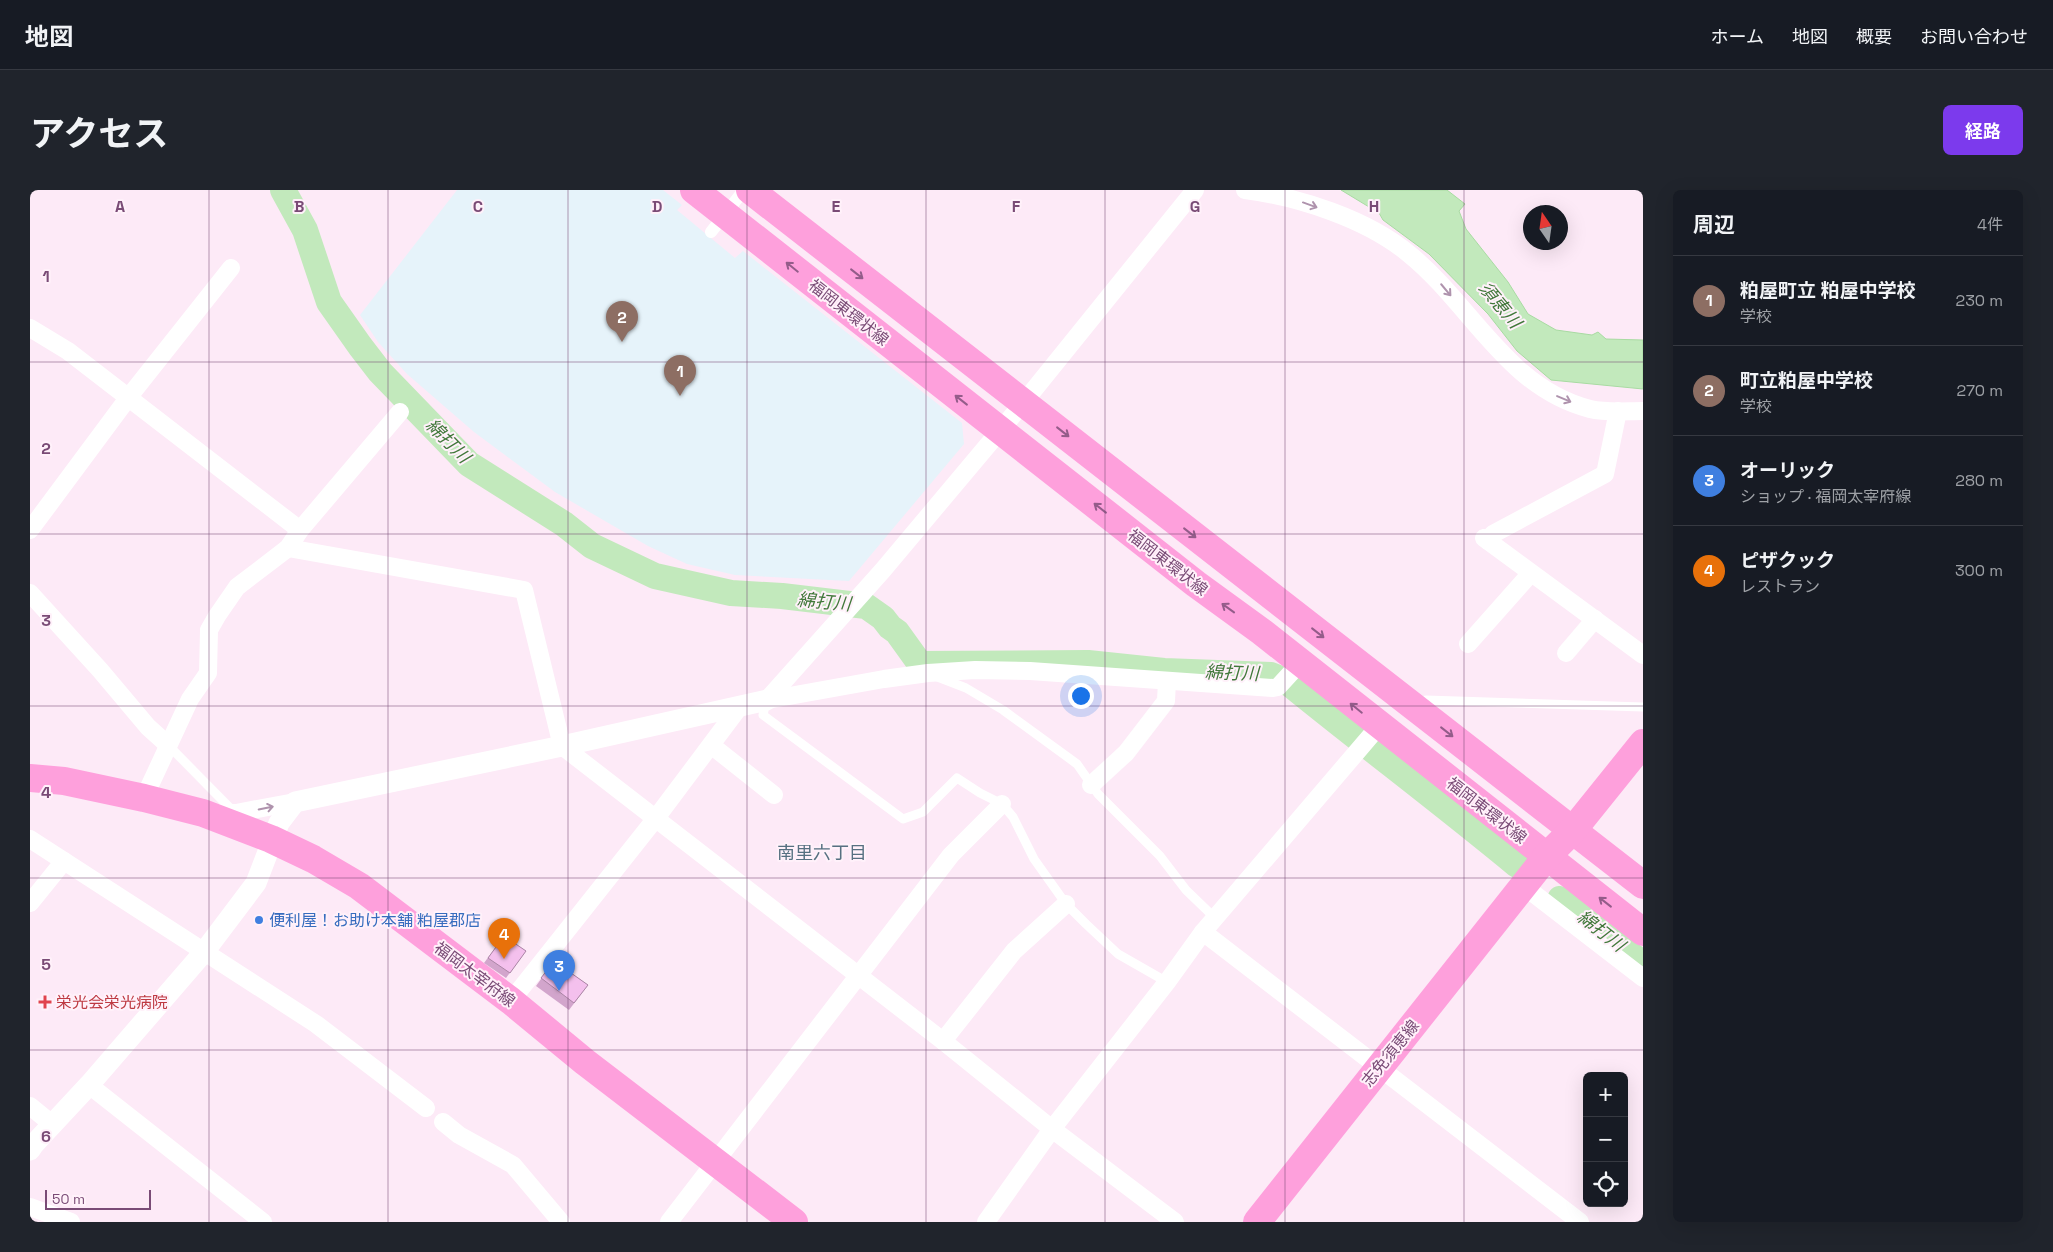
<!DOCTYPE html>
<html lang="ja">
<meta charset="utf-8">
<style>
:root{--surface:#171b24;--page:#20242c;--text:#f1f3f6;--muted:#9ea1a6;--line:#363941;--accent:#7c3aed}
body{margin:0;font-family:"Space Grotesk","Noto Sans JP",sans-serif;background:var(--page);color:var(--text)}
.controls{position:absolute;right:15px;bottom:15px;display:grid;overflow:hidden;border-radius:8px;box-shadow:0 5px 20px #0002}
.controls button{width:45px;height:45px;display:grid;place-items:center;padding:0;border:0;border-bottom:1px solid var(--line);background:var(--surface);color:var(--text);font:25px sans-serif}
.compass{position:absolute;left:1493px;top:15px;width:45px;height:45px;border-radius:50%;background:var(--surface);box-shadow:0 5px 20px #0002;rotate:347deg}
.scale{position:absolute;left:15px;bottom:12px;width:106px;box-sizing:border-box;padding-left:5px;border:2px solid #7a4b76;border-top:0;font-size:14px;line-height:18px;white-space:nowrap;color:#7a4b76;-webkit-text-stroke:4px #fff1fa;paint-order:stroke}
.you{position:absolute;left:1050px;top:505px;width:18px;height:18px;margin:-12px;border:4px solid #fff;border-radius:50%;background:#1a73e8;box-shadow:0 0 0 8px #1a73e833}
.badge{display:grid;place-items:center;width:32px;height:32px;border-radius:50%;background:var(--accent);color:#fff;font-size:16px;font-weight:700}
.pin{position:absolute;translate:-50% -41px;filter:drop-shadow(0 1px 2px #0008)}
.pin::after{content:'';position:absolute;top:26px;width:18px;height:15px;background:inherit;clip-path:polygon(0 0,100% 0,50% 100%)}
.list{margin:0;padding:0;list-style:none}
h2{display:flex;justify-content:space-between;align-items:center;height:65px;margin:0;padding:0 20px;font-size:21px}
h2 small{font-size:16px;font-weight:400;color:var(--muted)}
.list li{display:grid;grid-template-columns:32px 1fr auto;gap:15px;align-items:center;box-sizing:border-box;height:90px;padding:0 20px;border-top:1px solid var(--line)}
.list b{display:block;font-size:19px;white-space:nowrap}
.list p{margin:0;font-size:16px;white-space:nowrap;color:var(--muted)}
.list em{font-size:16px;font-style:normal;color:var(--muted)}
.icon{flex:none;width:28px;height:28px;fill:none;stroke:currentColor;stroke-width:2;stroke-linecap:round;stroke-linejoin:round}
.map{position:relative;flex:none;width:1613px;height:1032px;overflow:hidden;border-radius:8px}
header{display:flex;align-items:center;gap:30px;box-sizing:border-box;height:70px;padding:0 25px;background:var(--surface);border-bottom:1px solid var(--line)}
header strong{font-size:24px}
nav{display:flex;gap:28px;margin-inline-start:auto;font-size:18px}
.intro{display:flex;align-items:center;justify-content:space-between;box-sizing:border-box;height:120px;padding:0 30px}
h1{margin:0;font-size:35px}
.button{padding:12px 22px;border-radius:8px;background:var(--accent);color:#fff;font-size:18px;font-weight:700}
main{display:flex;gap:30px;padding:0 30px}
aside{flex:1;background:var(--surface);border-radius:8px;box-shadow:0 5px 20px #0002}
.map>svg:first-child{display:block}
</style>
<header>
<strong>地図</strong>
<nav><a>ホーム</a><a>地図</a><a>概要</a><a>お問い合わせ</a></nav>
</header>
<div class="intro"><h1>アクセス</h1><a class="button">経路</a></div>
<main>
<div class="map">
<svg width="1613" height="1032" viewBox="0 0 1613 1032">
<rect width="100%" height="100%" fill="#fdeaf7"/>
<path fill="#e6f3fa" d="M427,0H633L652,15L647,20L705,68L713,61L932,233L934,254L819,391L705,385L657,374L618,356L525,302L444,242L377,184L348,152L330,125Z"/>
<path fill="#c2e9bc" stroke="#a8dba2" d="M1311,0H1417L1435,14L1429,21L1436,39L1478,92L1498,124L1526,140L1562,145L1568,142L1576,149L1613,150V199L1521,190L1487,161L1458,124L1399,64L1353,30L1349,23Z"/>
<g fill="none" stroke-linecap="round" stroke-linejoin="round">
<g stroke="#c2e9bc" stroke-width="26">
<path d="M253,0L275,40L299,112L330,156L350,182L439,274L534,334L562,356L625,386L701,403L752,406L836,416L853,428L860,437L867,442L890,474L1058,473L1134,481L1241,485L1256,491C1332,553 1411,612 1487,675"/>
<path d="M1530,709L1613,774"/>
</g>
<g stroke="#fff" stroke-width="9">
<path d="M905,486L936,498L973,520L1047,574L1068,604L1130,666L1156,700L1185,728"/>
<path d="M1396,510L1613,517"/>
<path d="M736,511L733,525L873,629L893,622L927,588L950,603L972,614L983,627L1004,669L1036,714L1056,734L1088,764L1137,792"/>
<path d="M138,555L204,622"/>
</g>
<path stroke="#fff" stroke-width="12" d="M681,42L714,0"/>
<g stroke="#fff" stroke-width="18">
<path d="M1215,0C1269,7 1337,29 1379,64C1441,114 1477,198 1560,219C1577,223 1596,221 1613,221"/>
<path d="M0,138L38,161L270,340"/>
<path d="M0,340L98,208L201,78"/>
<path d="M1454,348L1613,465"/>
<path d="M1458,351L1463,344L1575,284L1588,221"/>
<path d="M258,358L494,400L532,556L913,851L1022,939L1145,1032"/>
<path d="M0,403L70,480L118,537L138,555"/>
<path d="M1438,454L1501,383"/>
<path d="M1536,463L1565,429"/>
<path d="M737,510L853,380L994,212L1165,0"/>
<path d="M737,510L854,489L898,483L945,480L1000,481L1243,498L1248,497L1270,473"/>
<path d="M681,555L744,605"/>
<path d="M1061,595L1096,563L1136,511L1137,491"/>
<path d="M114,608L160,509L178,483L179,440L187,426L207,397L258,358L270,340L370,222"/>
<path d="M188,623H206L265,612"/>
<path d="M0,649L286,834L396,918"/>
<path d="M1494,696L1613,788"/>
<path d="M0,713L34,671"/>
<path d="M1173,742L1550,1032"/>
<path d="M481,811L626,628L710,516"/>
<path d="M913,851L984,761L1036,714"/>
<path d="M59,895L233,1032"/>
<path d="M0,916L22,934"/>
<path d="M413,932L429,945L483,975L531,1032"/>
<path d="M0,1017L41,1032"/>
<path d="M639,1032L921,665L972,614"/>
<path d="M956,1032L1022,939L1137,792L1173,742L1349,536"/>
</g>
<path stroke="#fff" stroke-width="21" d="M0,960L4,954L59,895L174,762L226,693L249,633L265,612L532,556L737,510"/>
<g stroke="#fea0dc" stroke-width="28">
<path d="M664,0L1166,394L1232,442L1613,742"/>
<path d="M720,0L1613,695"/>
<path d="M0,588L34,591L114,608L173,623L241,649L283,669L329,696L481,811L555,872L764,1032"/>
<path d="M1227,1032L1517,666L1543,640L1613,553"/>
</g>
</g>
<g fill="#d2a5cc">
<path d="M474,746L496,761L476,788L454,773Z"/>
<path d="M524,771L558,795L539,820L506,796Z"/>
</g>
<g fill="#f4c0ed" stroke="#ab86a6">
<path d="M474,746L496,761L480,783L458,768Z"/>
<path d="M524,771L558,795L544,813L511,788Z"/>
</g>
<defs><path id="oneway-shaft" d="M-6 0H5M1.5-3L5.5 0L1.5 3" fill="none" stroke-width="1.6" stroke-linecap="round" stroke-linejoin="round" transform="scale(1.25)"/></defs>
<g stroke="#af93ad">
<use href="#oneway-shaft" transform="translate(1280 15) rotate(20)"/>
<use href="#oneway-shaft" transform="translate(1416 100) rotate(50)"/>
<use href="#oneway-shaft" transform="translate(1534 209) rotate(23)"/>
<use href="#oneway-shaft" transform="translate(236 618) rotate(-11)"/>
</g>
<g stroke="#945c8a">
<use href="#oneway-shaft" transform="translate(762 77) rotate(-141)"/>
<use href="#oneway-shaft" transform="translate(827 84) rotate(38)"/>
<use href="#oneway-shaft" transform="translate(931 210) rotate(-142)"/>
<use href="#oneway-shaft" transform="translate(1033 242) rotate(38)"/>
<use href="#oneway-shaft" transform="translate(1070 318) rotate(-142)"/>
<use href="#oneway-shaft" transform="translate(1160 343) rotate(38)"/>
<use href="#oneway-shaft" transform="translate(1198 418) rotate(-144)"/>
<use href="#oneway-shaft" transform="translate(1288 443) rotate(38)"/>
<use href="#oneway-shaft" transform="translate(1326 518) rotate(-141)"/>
<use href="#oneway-shaft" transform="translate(1417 542) rotate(38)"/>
<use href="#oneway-shaft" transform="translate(1575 712) rotate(-142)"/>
</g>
<path fill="none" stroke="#7a4b76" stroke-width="1" stroke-opacity="0.55" d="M179,0V1032M358,0V1032M538,0V1032M717,0V1032M896,0V1032M1075,0V1032M1255,0V1032M1434,0V1032M0,172H1613M0,344H1613M0,516H1613M0,688H1613M0,860H1613"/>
<circle fill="#3f7fe0" stroke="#fff1fa" stroke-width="2" cx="229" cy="730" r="5"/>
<path fill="#e0444e" stroke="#fff1fa" stroke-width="2" d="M12.5 804.5h5v5h5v5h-5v5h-5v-5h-5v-5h5z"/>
<g text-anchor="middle" stroke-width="4" stroke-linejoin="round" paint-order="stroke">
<g font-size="16" fill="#7a4b76" stroke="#fff1fa">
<text transform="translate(819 122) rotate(38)" y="6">福岡東環状線</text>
<text transform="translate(1138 372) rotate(38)" y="6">福岡東環状線</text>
<text transform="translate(1457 620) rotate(38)" y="6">福岡東環状線</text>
<text transform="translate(445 784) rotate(37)" y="6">福岡太宰府線</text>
<text transform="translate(1360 863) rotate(-51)" y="6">志免須恵線</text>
</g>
<g font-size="16" fill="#366cbe" stroke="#fff1fa" text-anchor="start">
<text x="239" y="736">便利屋！お助け本舗 粕屋郡店</text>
</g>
<g font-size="16" fill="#be3a42" stroke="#fff1fa" text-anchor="start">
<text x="26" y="818">栄光会栄光病院</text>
</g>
<g font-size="18" font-style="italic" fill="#41783a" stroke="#fff1fa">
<text transform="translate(1470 115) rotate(50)" y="6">須恵川</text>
<text transform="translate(418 251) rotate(45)" y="6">綿打川</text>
<text transform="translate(794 412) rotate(5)" y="6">綿打川</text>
<text transform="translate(1202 483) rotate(2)" y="6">綿打川</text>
<text transform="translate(1571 741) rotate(38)" y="6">綿打川</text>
</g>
<g font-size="18" fill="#567081" stroke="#fff1fa">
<text x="792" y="669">南里六丁目</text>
</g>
</g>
<g font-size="16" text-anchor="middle" font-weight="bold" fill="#7a4b76" stroke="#fff1fa" stroke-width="4" stroke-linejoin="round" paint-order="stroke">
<text x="90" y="22">A</text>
<text x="269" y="22">B</text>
<text x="448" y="22">C</text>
<text x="627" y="22">D</text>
<text x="806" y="22">E</text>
<text x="986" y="22">F</text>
<text x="1165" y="22">G</text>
<text x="1344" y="22">H</text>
<text x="16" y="92">1</text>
<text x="16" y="264">2</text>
<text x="16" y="436">3</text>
<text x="16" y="608">4</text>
<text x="16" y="780">5</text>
<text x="16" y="952">6</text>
</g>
</svg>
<div class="controls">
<button>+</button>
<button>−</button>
<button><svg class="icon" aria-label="locate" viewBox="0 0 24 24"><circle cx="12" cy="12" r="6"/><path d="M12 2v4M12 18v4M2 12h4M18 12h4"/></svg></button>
</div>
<svg class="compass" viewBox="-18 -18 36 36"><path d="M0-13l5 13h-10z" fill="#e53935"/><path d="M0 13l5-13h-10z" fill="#9ea1a6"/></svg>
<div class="scale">50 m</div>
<div class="you"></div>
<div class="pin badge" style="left:650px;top:206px;background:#8d6e63">1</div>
<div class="pin badge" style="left:592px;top:152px;background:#8d6e63">2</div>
<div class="pin badge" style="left:529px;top:801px;background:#3f7fe0">3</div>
<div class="pin badge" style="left:474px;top:769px;background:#e8710a">4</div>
</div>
<aside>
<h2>周辺<small>4件</small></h2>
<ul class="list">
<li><span class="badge" style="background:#8d6e63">1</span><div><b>粕屋町立 粕屋中学校</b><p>学校</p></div><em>230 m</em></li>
<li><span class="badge" style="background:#8d6e63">2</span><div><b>町立粕屋中学校</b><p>学校</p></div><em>270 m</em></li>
<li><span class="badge" style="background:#3f7fe0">3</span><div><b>オーリック</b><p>ショップ · 福岡太宰府線</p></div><em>280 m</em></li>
<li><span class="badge" style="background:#e8710a">4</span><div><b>ピザクック</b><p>レストラン</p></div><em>300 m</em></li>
</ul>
</aside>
</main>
